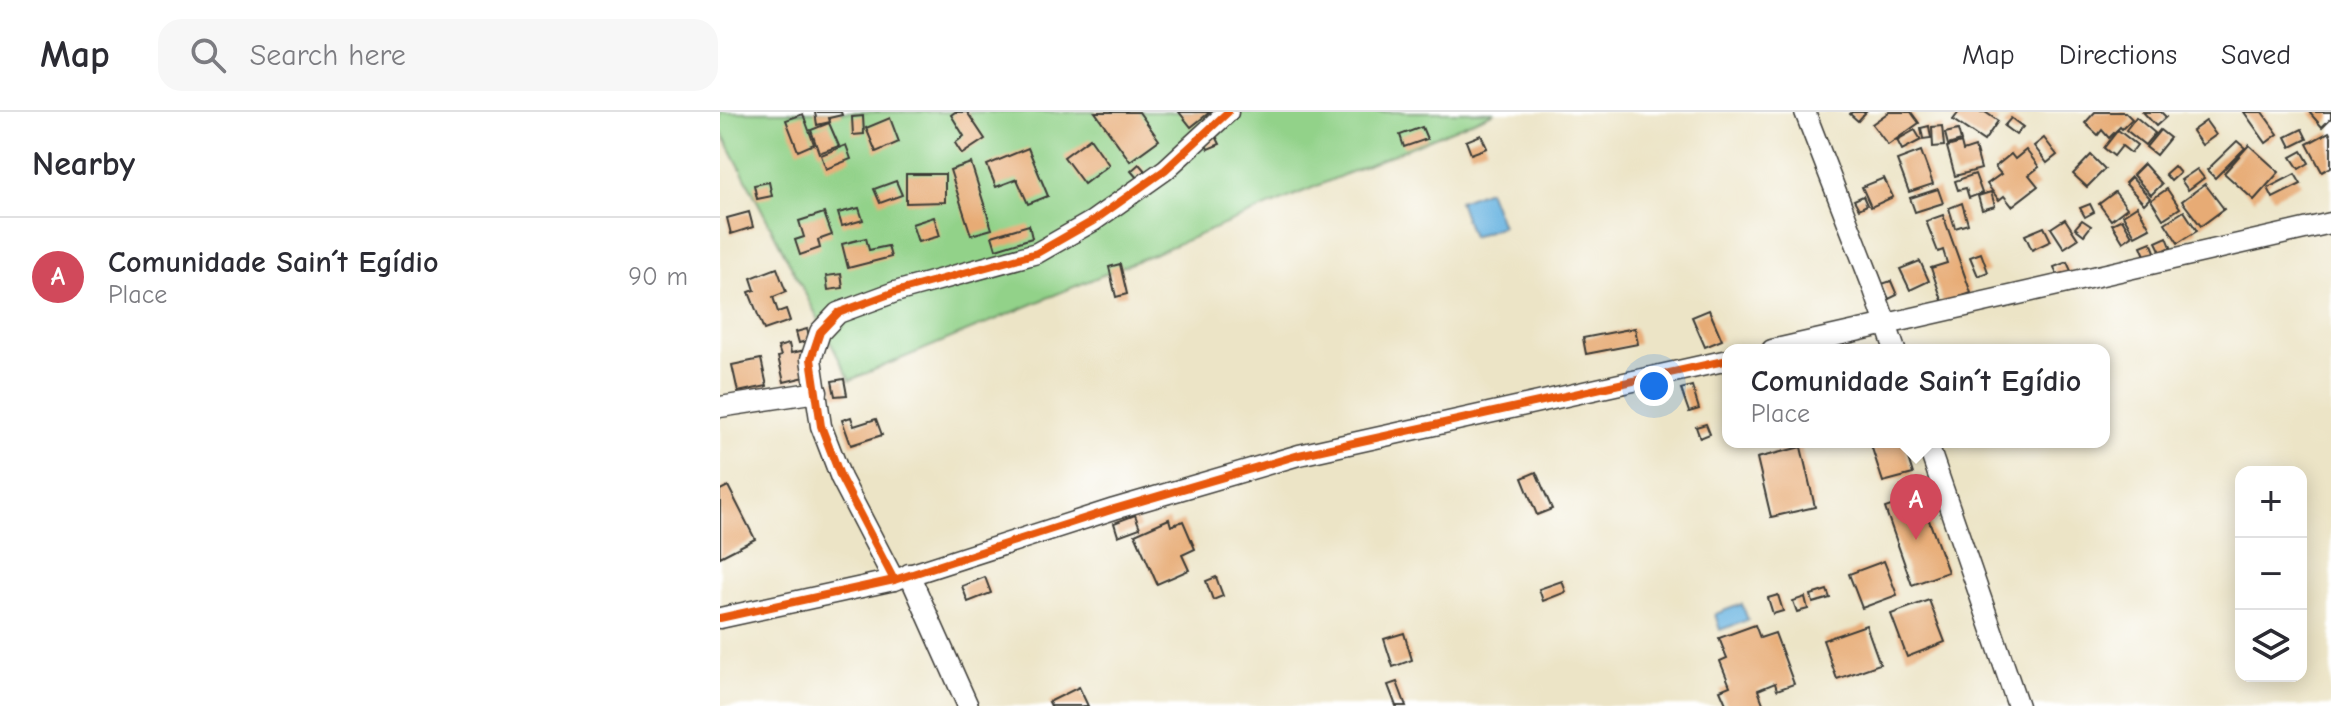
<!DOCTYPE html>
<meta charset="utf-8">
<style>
:root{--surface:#fff;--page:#f7f7f7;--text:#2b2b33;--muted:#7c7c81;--line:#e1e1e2;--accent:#d1495b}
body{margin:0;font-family:"Comic Neue",sans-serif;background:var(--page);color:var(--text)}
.controls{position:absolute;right:24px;bottom:24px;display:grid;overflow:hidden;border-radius:16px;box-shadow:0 4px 20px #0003}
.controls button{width:72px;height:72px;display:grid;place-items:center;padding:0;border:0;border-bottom:2px solid var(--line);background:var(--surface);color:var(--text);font:40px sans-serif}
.you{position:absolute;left:934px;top:274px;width:28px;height:28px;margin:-20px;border:6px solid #fff;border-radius:50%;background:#1a73e8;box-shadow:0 0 0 12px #1a73e833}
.badge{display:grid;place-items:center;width:52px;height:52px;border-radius:50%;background:var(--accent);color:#fff;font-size:26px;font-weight:700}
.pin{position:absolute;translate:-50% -66px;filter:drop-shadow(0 2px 4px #0008)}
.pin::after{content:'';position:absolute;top:42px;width:28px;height:24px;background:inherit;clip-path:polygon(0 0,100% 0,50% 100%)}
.popup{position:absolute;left:1002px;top:232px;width:388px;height:104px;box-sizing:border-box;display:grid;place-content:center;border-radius:16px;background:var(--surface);filter:drop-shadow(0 2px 6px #0005);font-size:26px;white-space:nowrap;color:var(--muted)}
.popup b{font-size:30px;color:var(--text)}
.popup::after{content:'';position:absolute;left:50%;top:100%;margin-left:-16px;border:16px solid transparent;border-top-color:var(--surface)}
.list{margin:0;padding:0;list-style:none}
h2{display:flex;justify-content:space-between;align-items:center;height:104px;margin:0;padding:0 32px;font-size:34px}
h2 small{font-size:26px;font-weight:400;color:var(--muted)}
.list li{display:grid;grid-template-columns:52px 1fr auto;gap:24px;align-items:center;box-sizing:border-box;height:120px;padding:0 32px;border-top:2px solid var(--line)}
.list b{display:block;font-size:30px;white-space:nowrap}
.list p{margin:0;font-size:26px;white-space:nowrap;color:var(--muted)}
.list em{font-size:26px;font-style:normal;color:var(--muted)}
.icon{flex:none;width:44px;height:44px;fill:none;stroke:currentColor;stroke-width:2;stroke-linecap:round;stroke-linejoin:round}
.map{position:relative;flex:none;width:1611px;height:594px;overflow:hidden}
header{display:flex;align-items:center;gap:48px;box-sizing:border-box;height:112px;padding:0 40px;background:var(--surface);border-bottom:2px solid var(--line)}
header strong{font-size:38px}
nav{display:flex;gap:44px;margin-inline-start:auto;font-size:28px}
.search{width:560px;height:72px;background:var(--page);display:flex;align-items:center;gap:20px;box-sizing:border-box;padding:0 28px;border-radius:24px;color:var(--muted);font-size:30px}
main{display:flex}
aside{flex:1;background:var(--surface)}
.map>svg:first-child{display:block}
</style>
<header>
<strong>Map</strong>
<div class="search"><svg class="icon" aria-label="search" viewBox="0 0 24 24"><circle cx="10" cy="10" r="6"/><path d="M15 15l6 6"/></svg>Search here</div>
<nav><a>Map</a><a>Directions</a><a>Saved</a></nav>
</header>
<main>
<aside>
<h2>Nearby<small></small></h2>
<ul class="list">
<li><span class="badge">A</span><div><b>Comunidade Sain´t Egídio</b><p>Place</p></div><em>90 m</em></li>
</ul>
</aside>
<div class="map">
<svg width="1611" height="594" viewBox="0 0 1611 594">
<rect width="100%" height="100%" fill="#fff"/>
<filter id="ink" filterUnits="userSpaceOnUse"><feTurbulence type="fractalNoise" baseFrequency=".0125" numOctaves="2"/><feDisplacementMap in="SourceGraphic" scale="16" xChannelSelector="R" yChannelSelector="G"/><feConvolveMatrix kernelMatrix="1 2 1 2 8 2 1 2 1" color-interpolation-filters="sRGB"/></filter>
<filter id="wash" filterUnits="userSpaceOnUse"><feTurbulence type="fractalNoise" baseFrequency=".006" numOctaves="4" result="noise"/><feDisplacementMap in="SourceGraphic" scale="32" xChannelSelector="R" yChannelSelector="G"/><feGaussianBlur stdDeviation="1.8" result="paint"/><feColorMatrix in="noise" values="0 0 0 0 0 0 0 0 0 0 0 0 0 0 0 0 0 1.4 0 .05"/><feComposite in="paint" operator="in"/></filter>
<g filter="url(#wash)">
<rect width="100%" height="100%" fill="#ece4c6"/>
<path fill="#92d289" stroke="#577752" stroke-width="2" d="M0,0H775L130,268L0,17Z"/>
<g fill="#68b3e0" stroke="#42687e" stroke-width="2">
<path d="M768,78L782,114L752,125L739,89Z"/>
<path d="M1022,492L1028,508L1000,518L995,502Z"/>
</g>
<g id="blocks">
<g fill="#e7ab75">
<path d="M95,0H121L122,3L109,6L110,10L97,13Z"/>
<path d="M235,0H247L265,27L242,42L235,31L244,24L231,3Z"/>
<path d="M375,0H419L439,28L410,49Z"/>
<path d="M459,0H490L471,15Z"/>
<path d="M1132,0H1146L1138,9L1130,2Z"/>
<path d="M1169,0H1191L1199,11L1168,33L1152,12Z"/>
<path d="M1239,0H1265L1278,9L1264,29L1233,8Z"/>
<path d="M1375,0H1405L1412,7L1402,17L1400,15L1389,26L1382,18L1378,23L1365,11Z"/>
<path d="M1423,0H1441L1446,5L1436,14Z"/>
<path d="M1524,0H1542L1558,22L1546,31Z"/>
<path d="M1589,0H1611V6L1602,15Z"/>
<path d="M83,2L94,32L78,39L66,8Z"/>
<path d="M143,4L144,22L133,23L132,5Z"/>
<path d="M1416,5L1435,21L1425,33L1406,18Z"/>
<path d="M170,6L179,30L156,40L146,16Z"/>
<path d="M1291,6L1303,15L1296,23L1284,14Z"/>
<path d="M1486,9L1496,23L1482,33L1472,19Z"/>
<path d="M109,11L119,34L99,41L91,18Z"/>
<path d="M1209,14L1211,26L1203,27L1201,16Z"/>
<path d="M1222,14L1224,34L1213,35L1212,15Z"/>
<path d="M702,15L707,27L684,35L680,23Z"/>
<path d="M1582,17L1587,27L1571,35L1566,25Z"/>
<path d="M1195,18L1201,28L1182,38L1177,28Z"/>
<path d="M1238,18L1241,29L1228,33L1225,21Z"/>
<path d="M1398,18L1417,33L1411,41L1402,34L1394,44L1384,36Z"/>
<path d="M1440,18L1450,26L1436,43L1426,35Z"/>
<path d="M494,20L500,32L488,37L482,26Z"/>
<path d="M1609,20L1611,24V55L1602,60L1587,32Z"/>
<path d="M761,23L767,36L751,42L746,29Z"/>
<path d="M370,26L389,53L364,72L344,45Z"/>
<path d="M1324,26L1337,43L1327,51L1314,34Z"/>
<path d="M1517,29L1525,36L1495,66L1487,58Z"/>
<path d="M1241,31L1243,39L1255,35L1261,57L1235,64L1227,35Z"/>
<path d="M126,33L131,47L106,57L101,43Z"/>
<path d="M1529,33L1559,60L1534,88L1504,61Z"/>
<path d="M308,36L328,84L308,92L297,67L276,75L267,53Z"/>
<path d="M1306,38L1319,55L1309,63L1318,74L1292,94L1284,84L1279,88L1267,72L1281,62L1275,55L1291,42L1295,47Z"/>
<path d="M1201,39L1213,72L1189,80L1177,48Z"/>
<path d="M1582,39L1589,51L1579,57L1571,45Z"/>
<path d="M1371,43L1385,57L1367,75L1353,62Z"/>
<path d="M251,51L272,117L251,123L230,58Z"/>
<path d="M419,52L426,60L418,67L411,59Z"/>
<path d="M1424,52L1442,72L1431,83L1413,63Z"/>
<path d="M1454,54L1460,61L1451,69L1445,62Z"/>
<path d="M1477,57L1484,66L1468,78L1461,68Z"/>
<path d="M186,62H225V90L186,91Z"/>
<path d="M1255,62L1262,81L1249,86L1246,76L1238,78L1235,69Z"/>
<path d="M1575,62L1581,72L1553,86L1548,76Z"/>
<path d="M1411,65L1430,86L1424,92L1405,71Z"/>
<path d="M1164,66L1173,85L1151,95L1142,75Z"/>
<path d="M176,69L182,83L160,91L154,77Z"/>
<path d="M49,70L52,84L37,87L34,73Z"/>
<path d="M1485,72L1504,97L1481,114L1462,89Z"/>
<path d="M1218,77L1223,91L1195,100L1190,86Z"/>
<path d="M1447,77L1460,96L1443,107L1431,88Z"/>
<path d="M1271,80L1275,94L1262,98L1258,84Z"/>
<path d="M1395,80L1407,96L1391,108L1379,92Z"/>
<path d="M1143,84L1147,93L1139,97L1134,88Z"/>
<path d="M1242,91L1248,112L1235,116L1229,96Z"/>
<path d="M1370,92L1374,100L1365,105L1360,96Z"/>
<path d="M1417,94L1430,116L1415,124L1403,103Z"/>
<path d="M139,96L143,108L122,114L118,101Z"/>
<path d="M1464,99L1477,119L1458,131L1445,111Z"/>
<path d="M29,100L33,115L11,122L7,106Z"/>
<path d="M104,101L112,123L98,128L100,136L80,143L75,128L84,125L79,109Z"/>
<path d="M1223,103L1251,181L1223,191L1211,156L1227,151L1223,138L1218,140L1206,109Z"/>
<path d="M214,105L220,124L198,130L192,112Z"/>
<path d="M1345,107L1358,127L1344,136L1331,116Z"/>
<path d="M1402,107L1412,124L1403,130L1392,112Z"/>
<path d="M1362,108L1371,114L1364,123L1355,116Z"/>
<path d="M309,113L312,126L276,137L272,124Z"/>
<path d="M1324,115L1331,129L1312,138L1305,123Z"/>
<path d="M1447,125L1451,135L1441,140L1436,130Z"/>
<path d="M146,126L149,138L168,134L171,145L128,156L122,132Z"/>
<path d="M1431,130L1436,142L1426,146L1421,134Z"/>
<path d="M1261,141L1268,160L1258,164L1250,145Z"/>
<path d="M1200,149L1209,169L1190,178L1180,157Z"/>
<path d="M1347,150L1352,161L1338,166L1334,155Z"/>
<path d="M400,152L407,182L396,185L389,155Z"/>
<path d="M57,156L66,180L53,185L58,200L66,197L70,209L44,218L29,180L35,178L31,166Z"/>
<path d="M121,162L123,176L108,178L106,164Z"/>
<path d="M1171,169L1177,183L1169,187L1162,172Z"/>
<path d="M989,198L1002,228L985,235L972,205Z"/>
<path d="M915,216L918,232L866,242L863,226Z"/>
<path d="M87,217L90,228L79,231L76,220Z"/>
<path d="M69,232L71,241L86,238L93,263L64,270L58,245L61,244L58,235Z"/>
<path d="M41,247L47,274L18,280L12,253Z"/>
<path d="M124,267L127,283L115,284L112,269Z"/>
<path d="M972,274L979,297L969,300L961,277Z"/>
<path d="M131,305L134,314L156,307L162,323L131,333L122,308Z"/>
<path d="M986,312L990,322L980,326L976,315Z"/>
<path d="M1150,330H1183L1193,362L1163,370Z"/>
<path d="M1081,335L1095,395L1051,405L1037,346Z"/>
<path d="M816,360L832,397L817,403L802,366Z"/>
<path d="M8,374L35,427L0,445V378Z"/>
<path d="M1200,384L1228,460L1192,473L1165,396Z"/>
<path d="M415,403L420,416L398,424L394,411Z"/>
<path d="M449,407L451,414L463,409L475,437L462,443L469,458L437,472L415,422Z"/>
<path d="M1164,449L1177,483L1142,496L1129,462Z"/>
<path d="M265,465L271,481L248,490L242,474Z"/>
<path d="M496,465L503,484L493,488L486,469Z"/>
<path d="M842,469L846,480L823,489L819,477Z"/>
<path d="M1107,478L1110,486L1093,491L1091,483Z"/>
<path d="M1058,483L1063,499L1053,502L1048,486Z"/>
<path d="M1085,485L1088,497L1077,500L1073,489Z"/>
<path d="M1209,488L1225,530L1187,545L1171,502Z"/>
<path d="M1035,513L1040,526L1055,521L1074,572L1057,578L1055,571L1038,578L1044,594H1007L1000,578L1010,574L1000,549L1007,546L999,526Z"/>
<path d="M1146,513L1160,552L1117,567L1103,528Z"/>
<path d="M684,521L692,548L673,555L664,527Z"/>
<path d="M677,570L686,594H676L668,573Z"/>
<path d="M359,575L368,594H331L329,590Z"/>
</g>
</g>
</g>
<g filter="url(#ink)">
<use href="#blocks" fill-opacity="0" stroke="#3b3a36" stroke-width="2"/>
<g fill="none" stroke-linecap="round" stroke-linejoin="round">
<g stroke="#3b3a36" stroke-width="23">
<g id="minor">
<path d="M1085,0L1153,175L1175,238"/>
<path d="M1052,238L1611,111"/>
<path d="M0,295L97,280"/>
<path d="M1207,330L1298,594"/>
<path d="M189,462L248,594"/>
<path d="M174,468L121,366L101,314L91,247L100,220L118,201L175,180L317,141L373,109L445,58L508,0"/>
<path d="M0,506L174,468L394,397L579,343L1008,248"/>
</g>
</g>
<use href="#minor" stroke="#fff" stroke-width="20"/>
<g stroke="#fff" stroke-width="13">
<g id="cycleway">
<path d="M174,468L121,366L101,314L91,247L100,220L118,201L175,180L317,141L373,109L445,58L508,0"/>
<path d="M0,506L174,468L394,397L579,343L1008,248"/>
</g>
</g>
<use href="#cycleway" stroke="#e8590c" stroke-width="8"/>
</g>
</g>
</svg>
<div class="controls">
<button>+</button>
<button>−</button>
<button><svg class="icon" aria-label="layers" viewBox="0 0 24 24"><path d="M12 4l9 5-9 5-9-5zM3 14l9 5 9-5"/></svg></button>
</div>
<div class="you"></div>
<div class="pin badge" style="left:1196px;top:428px">A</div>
<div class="popup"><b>Comunidade Sain´t Egídio</b>Place</div>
</div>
</main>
